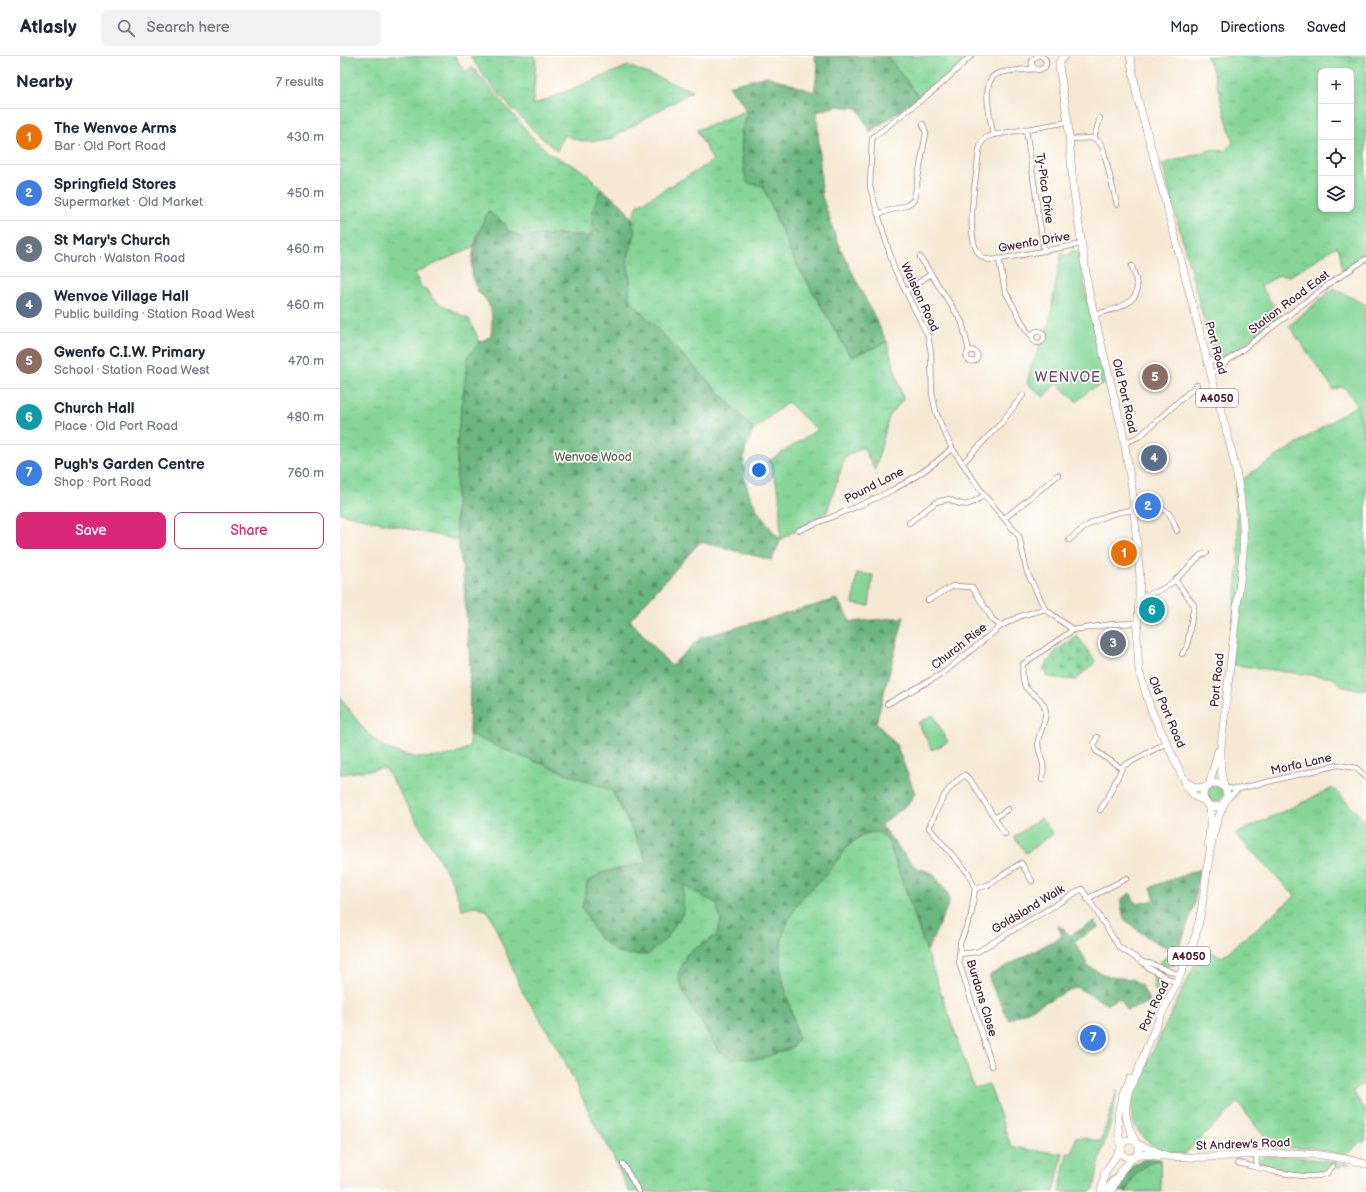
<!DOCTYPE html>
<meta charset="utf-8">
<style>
:root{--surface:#fff;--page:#f2f2f3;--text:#1f2937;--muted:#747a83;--line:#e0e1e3;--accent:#db2777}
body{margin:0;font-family:"Balsamiq Sans",sans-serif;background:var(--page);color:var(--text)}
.controls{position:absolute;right:12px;top:12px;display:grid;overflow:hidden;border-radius:8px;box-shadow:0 2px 6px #0003}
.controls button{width:36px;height:36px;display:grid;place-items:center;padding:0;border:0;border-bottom:1px solid var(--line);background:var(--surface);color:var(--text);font:20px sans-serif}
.you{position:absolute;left:419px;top:414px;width:14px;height:14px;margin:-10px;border:3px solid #fff;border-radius:50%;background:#1a73e8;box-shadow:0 0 0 6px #1a73e833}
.badge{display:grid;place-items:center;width:26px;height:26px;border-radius:50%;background:var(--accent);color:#fff;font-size:13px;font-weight:700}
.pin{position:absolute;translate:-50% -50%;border:2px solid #fff;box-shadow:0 1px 4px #0006}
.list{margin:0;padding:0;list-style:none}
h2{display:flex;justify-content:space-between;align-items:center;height:52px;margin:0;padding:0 16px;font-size:17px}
h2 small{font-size:13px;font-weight:400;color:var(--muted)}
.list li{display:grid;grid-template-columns:26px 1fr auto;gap:12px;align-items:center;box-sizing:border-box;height:56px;padding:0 16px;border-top:1px solid var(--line)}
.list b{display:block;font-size:15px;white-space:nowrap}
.list p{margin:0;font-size:13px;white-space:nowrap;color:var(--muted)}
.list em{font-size:13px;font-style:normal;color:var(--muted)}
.actions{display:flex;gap:8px;padding:12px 16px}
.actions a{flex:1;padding:9px 0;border:1px solid var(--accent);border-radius:8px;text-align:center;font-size:14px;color:var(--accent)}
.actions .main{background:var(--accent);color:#fff}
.icon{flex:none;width:22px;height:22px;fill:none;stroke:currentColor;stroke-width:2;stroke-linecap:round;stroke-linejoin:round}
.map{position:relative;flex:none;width:1026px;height:1136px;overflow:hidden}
header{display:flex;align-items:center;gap:24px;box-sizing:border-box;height:56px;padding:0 20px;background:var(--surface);border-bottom:1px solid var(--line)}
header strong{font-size:19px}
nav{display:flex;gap:22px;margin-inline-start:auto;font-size:14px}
.search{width:280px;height:36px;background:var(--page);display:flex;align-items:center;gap:10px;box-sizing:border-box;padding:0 14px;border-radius:8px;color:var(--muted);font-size:15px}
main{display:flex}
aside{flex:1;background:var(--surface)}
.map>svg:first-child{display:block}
</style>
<header>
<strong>Atlasly</strong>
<div class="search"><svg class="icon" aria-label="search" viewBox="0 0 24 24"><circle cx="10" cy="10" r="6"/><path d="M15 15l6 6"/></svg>Search here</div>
<nav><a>Map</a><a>Directions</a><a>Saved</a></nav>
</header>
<main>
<aside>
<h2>Nearby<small>7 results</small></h2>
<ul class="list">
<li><span class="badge" style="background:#e8710a">1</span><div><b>The Wenvoe Arms</b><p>Bar · Old Port Road</p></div><em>430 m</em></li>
<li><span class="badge" style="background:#3f7fe0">2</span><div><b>Springfield Stores</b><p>Supermarket · Old Market</p></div><em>450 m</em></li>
<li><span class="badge" style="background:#6b7280">3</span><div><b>St Mary's Church</b><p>Church · Walston Road</p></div><em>460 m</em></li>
<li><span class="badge" style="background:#5c6f8a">4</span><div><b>Wenvoe Village Hall</b><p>Public building · Station Road West</p></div><em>460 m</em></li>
<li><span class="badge" style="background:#8d6e63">5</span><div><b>Gwenfo C.I.W. Primary</b><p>School · Station Road West</p></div><em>470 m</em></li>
<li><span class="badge" style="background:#0f9aa8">6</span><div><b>Church Hall</b><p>Place · Old Port Road</p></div><em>480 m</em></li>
<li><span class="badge" style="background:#3f7fe0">7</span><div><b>Pugh's Garden Centre</b><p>Shop · Port Road</p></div><em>760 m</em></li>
</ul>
<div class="actions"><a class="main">Save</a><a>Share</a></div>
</aside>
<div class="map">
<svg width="1026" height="1136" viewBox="0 0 1026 1136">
<defs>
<pattern id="grass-tufts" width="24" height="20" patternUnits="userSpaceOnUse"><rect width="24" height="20" fill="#84d596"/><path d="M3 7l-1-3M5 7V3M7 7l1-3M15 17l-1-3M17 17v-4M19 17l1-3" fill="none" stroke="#74b681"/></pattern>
<pattern id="forest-firs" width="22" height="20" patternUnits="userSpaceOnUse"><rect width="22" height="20" fill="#6bb67f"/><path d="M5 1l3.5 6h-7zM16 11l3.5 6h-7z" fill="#5a9368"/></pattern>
<pattern id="cemetery-stones" width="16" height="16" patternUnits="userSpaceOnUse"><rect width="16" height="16" fill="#84d596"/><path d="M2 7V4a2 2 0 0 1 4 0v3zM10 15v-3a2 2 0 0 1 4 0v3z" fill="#74b681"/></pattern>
</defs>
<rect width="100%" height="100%" fill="#fff"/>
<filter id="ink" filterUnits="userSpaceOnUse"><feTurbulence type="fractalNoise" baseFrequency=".025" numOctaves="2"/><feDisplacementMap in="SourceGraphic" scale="8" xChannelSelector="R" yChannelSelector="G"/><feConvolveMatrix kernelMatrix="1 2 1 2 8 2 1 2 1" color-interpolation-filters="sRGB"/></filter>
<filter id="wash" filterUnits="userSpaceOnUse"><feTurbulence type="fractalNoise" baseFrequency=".012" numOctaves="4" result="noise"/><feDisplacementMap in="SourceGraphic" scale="16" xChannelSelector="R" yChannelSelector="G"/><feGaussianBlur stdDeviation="0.9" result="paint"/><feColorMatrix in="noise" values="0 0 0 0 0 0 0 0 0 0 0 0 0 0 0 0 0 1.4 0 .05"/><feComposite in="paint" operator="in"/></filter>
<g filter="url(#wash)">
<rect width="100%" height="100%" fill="#f5e9d4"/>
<g fill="url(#grass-tufts)" stroke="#677a60" fill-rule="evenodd">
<path d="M0,0H115L125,16L132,11L194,83L210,98L244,115L261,132L253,153L251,180L213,178L182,181L168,175L165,168L138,177L135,190L75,217L81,231L88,234L92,242L100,248L129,263L140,286L128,300L117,386L116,470L117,484L0,457Z"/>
<path d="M130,0H196L193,49L288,10L353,35L268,84L242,85L224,79L217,95C185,68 153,36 130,0Z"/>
<path d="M547,0H629L599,29L579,41Z"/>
<path d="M866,0H1026V190L1016,207L1002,215L1000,197L997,190L950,220L940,219L921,230L940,260L899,292L880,303L873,298L822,108L875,93L884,95L893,87L873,15ZM981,15H1011V153H981Z"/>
<path d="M406,55L407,59L401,77L453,202L511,301L547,286L563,343L549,361L535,414L523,391L505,401L487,456L441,483L439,437L429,405L477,374L448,346L414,373L288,243L290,224L287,204L295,178L292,163L298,149L373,105L357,74Z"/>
<path d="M1017,349L1026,390V634L1003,631L993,622L888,608L899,506L895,431L911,417Z"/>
<path d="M0,641C11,655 20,671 33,682C56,705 104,708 130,690L129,678L160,692L272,735L309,806L261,817L247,827L242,851L258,881L280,898L307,899L344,829L377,848L381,864L377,879L347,898L343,936L378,994L391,1003L441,996L453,991L458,982C452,952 437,920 441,889C442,876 451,858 458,847C464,838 474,831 482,823C498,807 508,781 533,776C539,775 543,780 548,784L634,1032L649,1028L671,1090L688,1094L723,1097L714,1136H289L267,1088L256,1071L219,993L182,935L149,856L137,850L122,854L112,825L45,712L0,718Z"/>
<circle cx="875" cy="738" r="8"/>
<path d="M993,732L1026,766V1026L1013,1035L1026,1056V1084L1023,1087L1021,1085L1006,1100L972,1092H933L898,1047L845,1098C841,1098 837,1098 833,1098C817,1096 798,1079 793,1065C790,1056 792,1043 794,1034L857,904L861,891L882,901L955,840L895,778Z"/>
<path d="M835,897H841L835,909L825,910L819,908L824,902Z"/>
<path d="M814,919L824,930L821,943L814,932Z"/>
<path d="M777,1035L771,1066L760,1102L754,1133L749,1136H719L727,1097H732L736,1081L761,1085Z"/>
<path d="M923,1100L957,1101L1011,1108L1002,1109L998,1113L996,1108H993L986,1115L978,1117H961L921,1109L919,1104Z"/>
<path d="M820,1103L821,1136H786C793,1118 802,1109 820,1103Z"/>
</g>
<g fill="url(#forest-firs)" stroke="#5a6a55">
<path d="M474,0H547L579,41L530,76L518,52L497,50L477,56L482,140L498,188L547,286L511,301L453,202L423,130L407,127C401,101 398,86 407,59L402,46L388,30L427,20L474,36L478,11Z"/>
<path d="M261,132L283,150L292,163L294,171L295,178L287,204L290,224L289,243L414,373C410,382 404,393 404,403C401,432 420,464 441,483L432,504L360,486L290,564L331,610L360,582L497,543L511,566L564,561L536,667L556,688L575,737L570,746L541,769L561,795L575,811L592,817L608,837L609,847L587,895L548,784C543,780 539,775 532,776C508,781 498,807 482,823C474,831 464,838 458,847C451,858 442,876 441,889C437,920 452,952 458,982L452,991L422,1003H391L378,994L343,936L338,918L347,898L377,879L381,864L377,848L344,829L343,857L326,883L307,899L280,898L258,881L242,851L247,827L261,817L308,806L273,735L160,692L129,678L130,607L123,517L116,471L117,386L128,300L140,286L151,280C152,268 154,254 146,244C143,240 138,237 136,232C125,206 138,178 148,155L165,168L168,175L182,181L213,178L251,180L253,153Z"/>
<path d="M860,813L854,850L839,893C819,893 799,875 784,863L780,844L790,837L796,848L815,844L811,831Z"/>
<path d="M755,865L759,871L734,885L747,906L745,909L769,921L792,923L802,930L810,947L787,954L780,942L767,948L736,931L669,964L650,926V919L722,880L718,870L723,872L730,880Z"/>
<path d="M810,1102L820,1103C802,1109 793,1118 786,1136H776C785,1117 788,1107 810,1102Z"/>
</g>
<path fill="url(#cemetery-stones)" stroke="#677a60" d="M737,580L756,606L735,624L708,621L703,612L717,594Z"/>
<g fill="#84d596" stroke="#677a60">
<path d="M733,195L740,197L746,238L767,327L749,334L737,346L716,327L704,341L687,328L691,311L709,268L721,197L728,200L730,196Z"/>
<path d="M993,232L1026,249V390L1017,349L1005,332L1000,331L994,334L949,270Z"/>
<path d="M517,517L533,519L529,550L513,548Z"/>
<path d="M593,659L608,686L592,694L578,667Z"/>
<path d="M701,762L713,778L686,797L674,781Z"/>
</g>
</g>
<g filter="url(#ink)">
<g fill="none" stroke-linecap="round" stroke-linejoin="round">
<g stroke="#a08480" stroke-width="6">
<g id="street">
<path d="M631,0L598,31L532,82L530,131L554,212L588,280L591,297L592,337L596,356L603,374L612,392L644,439L679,480L687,516L705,553L733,574L773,568L797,567"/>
<path d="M697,0L692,4C691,10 693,13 699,14L705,11C707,6 706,2 701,0"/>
<path d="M728,66L653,79C647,80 644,82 641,88C638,95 638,104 637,112C634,132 625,186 641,200C646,205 653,204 659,203L742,188"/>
<path d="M686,73L704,195"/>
<path d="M653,79C651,62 638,22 660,17C671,14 683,14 695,13"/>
<path d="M754,82L760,62"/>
<path d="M729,83L754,82L760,87L763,92L777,149"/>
<path d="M538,158L567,149L574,144L586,77L583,68"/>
<path d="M580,201L622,266L629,295"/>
<path d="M659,203L665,235L687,275L692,280"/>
<path d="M566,235L591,218"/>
<path d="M753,259C767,255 797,250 797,232C797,225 794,217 792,210"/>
<circle cx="698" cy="281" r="6"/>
<circle cx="632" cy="300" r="5.5"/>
<path d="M867,303L876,306H886"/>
<path d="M871,319L886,306L992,226L1026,203"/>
<path d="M785,387L800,380L857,329"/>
<path d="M623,407L661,367L683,339"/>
<path d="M794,460C821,455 826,442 837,475"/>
<path d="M665,462L718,419"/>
<path d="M569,467L596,446L609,443C626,452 629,450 644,439"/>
<path d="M459,474C512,453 571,432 612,392"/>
<path d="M729,484C749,466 766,457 793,454"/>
<path d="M835,524L854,549L847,591L842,598"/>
<path d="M800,539C826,539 843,516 861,499L867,497"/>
<path d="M588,544L613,530L632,531L653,564L661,570"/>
<path d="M547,648L602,618L661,570L680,560L705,553"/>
<path d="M757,681L754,688L756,695L781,712"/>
<path d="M702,724C707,705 697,697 698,685C700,675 708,661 705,652C698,632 679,643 683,608L733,574"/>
<path d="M885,732L898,733L998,709L1016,712L1026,721"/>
<path d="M886,744L898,733"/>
<path d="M760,754L767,743L783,710L826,687"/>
<path d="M655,762L668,753"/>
<path d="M635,833L648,829L681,807L692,825"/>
<path d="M747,843L787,822"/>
<path d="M619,898L637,896L742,833L779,891L804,907H809L840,919"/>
<path d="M804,907L807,911L836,927"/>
<path d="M652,1010L619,906L620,887L631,860L635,833L629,818L589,772C598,751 605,731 625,719L631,725L665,778"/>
<path d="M916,1097L917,1111"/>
<path d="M898,1107C918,1111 970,1127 987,1117C989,1115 991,1112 993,1110"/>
<path d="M283,1108L299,1136"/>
<path d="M761,1136L766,1134L772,1124L778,1121"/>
</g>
</g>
<g stroke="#a08480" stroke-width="8">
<g id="secondary">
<path d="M725,0L720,5L719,10L728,66L733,130L749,237L783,378L792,433L800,522L797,580L799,615L811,654L847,730L854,740L865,745"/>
<path d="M848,727L856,732L867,731"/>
<path d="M797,1088L828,1100"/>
<path d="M798,1098C822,1100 846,1102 871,1101C925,1098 972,1092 1026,1108"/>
</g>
</g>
<g stroke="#a08480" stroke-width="8">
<g id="primary">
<path d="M790,0L797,40C821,126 843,213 866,300C883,365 907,431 903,498L881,690V716L884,731"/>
<circle cx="875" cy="739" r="12"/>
<path d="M869,730L878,695"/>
<path d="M868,749L871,762L868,788"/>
<circle cx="790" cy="1093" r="9"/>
<path d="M796,1087C787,1070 783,1056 788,1037C791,1027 798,1017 801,1007C815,966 839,928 853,887C869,841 863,790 885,746"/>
<path d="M781,1091C775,1066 778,1046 789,1023"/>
<path d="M761,1136L765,1116L781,1093"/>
<path d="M771,1136L781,1115L792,1102"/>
</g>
</g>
<use href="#street" stroke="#fff" stroke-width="4.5"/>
<use href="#secondary" stroke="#fff" stroke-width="7"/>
<use href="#primary" stroke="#fff" stroke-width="7"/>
</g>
</g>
<g text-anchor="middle" stroke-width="3.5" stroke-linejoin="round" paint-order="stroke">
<g fill="#fff" stroke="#80626b" stroke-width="1">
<rect x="856" y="333" width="42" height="18" rx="3"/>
<rect x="828" y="891" width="42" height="18" rx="3"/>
</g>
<g font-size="11" font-weight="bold" fill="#4a1f2b">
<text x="877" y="346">A4050</text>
<text x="849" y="904">A4050</text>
</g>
<g font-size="12" fill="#4a1f2b" stroke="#fff">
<text transform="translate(705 132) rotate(82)" y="4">Ty-Pica Drive</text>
<text transform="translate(694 186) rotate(-10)" y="4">Gwenfo Drive</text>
<text transform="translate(580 241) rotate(65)" y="4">Walston Road</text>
<text transform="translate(949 246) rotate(-37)" y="4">Station Road East</text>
<text transform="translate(876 292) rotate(75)" y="4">Port Road</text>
<text transform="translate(785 340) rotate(77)" y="4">Old Port Road</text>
<text transform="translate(534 429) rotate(-27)" y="4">Pound Lane</text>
<text transform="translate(619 590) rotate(-38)" y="4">Church Rise</text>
<text transform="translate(877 624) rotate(-84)" y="4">Port Road</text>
<text transform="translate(827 656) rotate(67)" y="4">Old Port Road</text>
<text transform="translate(961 708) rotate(-13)" y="4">Morfa Lane</text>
<text transform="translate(688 853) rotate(-31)" y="4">Goldsland Walk</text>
<text transform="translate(642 942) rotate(73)" y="4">Burdons Close</text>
<text transform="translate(814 950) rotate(-65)" y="4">Port Road</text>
<text transform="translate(903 1088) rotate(-2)" y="4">St Andrew's Road</text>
</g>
<g font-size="12" fill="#5e5f50" stroke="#fff">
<text x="253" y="405">Wenvoe Wood</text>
</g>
<g font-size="14" letter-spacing="1" fill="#764b6a" stroke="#fff">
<text x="728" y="326">WENVOE</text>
</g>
</g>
</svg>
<div class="controls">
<button>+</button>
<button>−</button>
<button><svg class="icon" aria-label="locate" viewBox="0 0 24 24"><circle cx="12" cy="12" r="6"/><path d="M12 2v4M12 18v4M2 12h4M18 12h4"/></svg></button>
<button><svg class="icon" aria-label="layers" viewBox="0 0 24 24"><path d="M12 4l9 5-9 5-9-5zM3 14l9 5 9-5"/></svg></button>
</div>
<div class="you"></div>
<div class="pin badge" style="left:784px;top:497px;background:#e8710a">1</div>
<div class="pin badge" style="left:808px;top:450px;background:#3f7fe0">2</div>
<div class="pin badge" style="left:773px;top:587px;background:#6b7280">3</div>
<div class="pin badge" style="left:814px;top:402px;background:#5c6f8a">4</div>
<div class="pin badge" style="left:815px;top:321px;background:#8d6e63">5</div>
<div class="pin badge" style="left:812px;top:554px;background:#0f9aa8">6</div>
<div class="pin badge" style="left:753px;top:982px;background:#3f7fe0">7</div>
</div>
</main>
